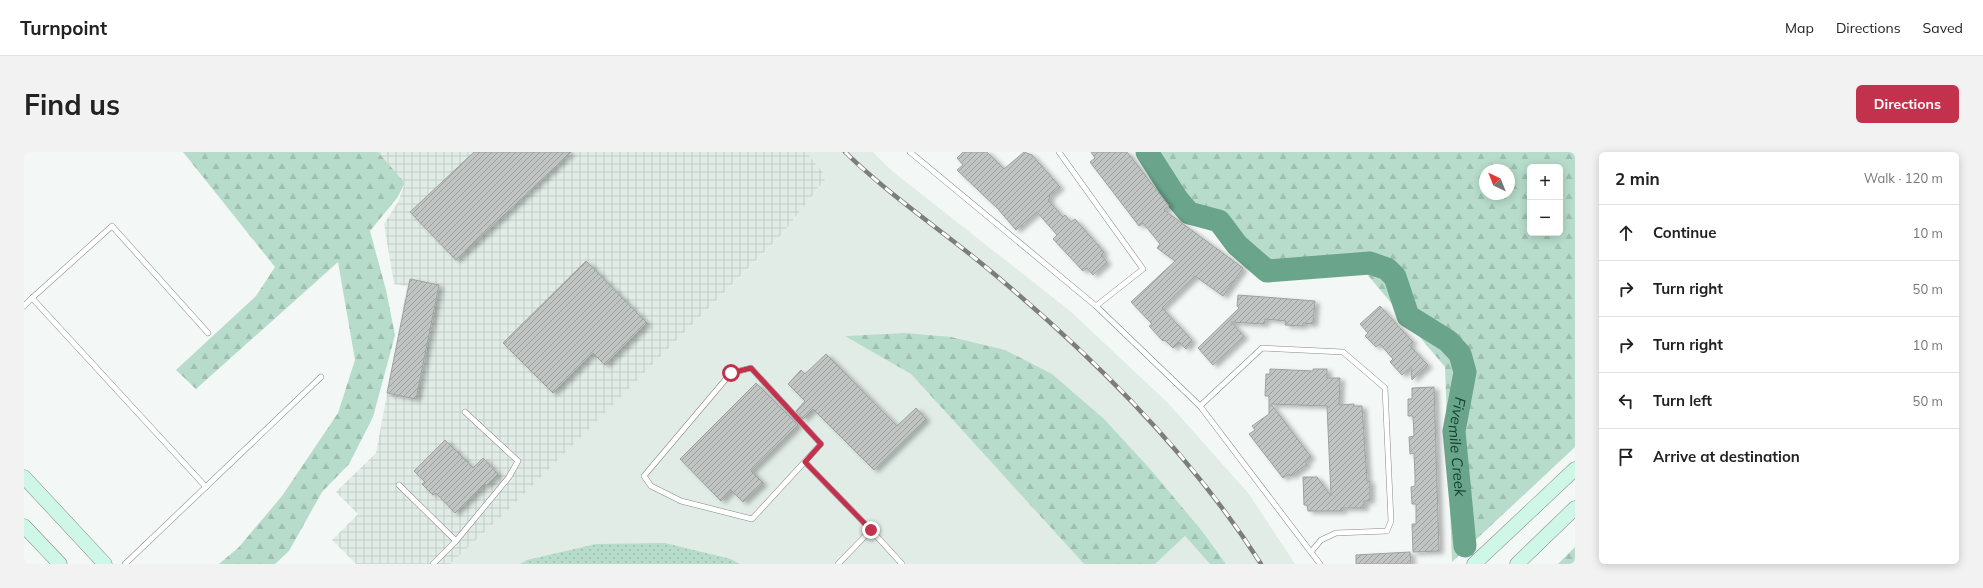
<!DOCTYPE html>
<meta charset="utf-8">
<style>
:root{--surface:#fff;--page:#f2f2f2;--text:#222;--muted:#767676;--line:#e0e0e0;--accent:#c2324c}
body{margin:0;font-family:Mulish,sans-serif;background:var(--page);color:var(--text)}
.controls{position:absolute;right:12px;top:12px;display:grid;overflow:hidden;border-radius:6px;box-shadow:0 2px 10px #0003}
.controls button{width:36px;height:36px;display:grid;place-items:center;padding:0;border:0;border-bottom:1px solid var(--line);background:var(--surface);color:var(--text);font:20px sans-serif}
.compass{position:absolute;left:1455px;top:12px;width:36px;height:36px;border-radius:50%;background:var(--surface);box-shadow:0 2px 10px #0003;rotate:317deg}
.stop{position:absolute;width:12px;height:12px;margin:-9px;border:3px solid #c2324c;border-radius:50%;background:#fff}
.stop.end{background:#c2324c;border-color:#fff;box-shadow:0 1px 4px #0008}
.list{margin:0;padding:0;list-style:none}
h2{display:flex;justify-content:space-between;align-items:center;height:52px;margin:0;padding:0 16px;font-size:17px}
h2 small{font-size:13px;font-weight:400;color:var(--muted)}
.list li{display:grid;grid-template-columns:26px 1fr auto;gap:12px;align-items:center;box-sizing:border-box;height:56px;padding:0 16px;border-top:1px solid var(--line)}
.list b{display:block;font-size:15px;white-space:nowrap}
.list em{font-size:13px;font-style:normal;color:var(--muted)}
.icon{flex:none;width:22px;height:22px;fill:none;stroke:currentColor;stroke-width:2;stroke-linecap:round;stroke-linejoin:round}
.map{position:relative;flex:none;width:1551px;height:412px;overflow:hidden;border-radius:6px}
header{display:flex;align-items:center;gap:24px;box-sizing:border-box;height:56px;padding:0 20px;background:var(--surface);border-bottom:1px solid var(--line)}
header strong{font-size:19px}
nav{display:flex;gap:22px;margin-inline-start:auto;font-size:14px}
.intro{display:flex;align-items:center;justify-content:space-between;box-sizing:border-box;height:96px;padding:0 24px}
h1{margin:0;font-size:28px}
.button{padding:10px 18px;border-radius:6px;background:var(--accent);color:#fff;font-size:14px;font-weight:700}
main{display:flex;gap:24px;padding:0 24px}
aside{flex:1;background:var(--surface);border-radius:6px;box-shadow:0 2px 10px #0003}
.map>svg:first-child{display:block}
</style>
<header>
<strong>Turnpoint</strong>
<nav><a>Map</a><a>Directions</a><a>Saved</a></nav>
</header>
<div class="intro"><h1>Find us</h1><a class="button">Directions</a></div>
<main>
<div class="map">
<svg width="1551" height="412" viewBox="0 0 1551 412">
<defs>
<pattern id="industrial-grid" width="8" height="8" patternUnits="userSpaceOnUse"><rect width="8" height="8" fill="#e1ece7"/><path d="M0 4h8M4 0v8" fill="none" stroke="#c2cbc7"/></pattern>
<pattern id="grass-dots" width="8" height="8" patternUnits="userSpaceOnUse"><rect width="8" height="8" fill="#b7dccb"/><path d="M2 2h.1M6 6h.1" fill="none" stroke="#9ebeaf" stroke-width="1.8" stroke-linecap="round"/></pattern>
<pattern id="forest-firs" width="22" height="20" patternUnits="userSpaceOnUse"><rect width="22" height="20" fill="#b7dccb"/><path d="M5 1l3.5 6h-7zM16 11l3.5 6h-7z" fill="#9ebeaf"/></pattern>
<pattern id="building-hatch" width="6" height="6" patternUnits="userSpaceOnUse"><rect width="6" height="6" fill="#c0c4c2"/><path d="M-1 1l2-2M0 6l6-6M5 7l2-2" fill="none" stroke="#9da09f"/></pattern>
<filter id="shadow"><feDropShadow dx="4.5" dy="2.5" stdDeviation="2" flood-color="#0004"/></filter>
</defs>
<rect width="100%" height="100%" fill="#f3f7f5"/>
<g fill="#e1ece7">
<path d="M782,0H849L868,19L1046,159L1144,251L1225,342L1271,412H1202L1178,379L880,181L822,184L887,222L1060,412H716L707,407L503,408L496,412H426L483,359L758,82L803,25Z"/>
<path d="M1161,384L1186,412H1131Z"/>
</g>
<path fill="url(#industrial-grid)" d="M354,0H782L803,25L758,82L483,359L426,412H332L308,388L334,362L312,340L352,301L383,134L370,132L360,72L374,50L381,31Z"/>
<path fill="url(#grass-dots)" d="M641,391L707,407L716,412H496L503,408L572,392Z"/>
<g fill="url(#forest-firs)" fill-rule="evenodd">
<path d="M159,0H354L381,31L373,46L346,79L362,138L371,183L349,265L325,312L298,340L265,399L251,412H195L215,395L258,344L314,261L331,208L314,110L172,237L152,218L232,144L251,115Z"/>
<path d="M1116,0H1551V295L1428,410L1421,215L1342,121L1240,124ZM1506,15H1536V81H1506ZM1461,18H1485V42H1461Z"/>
<path d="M880,181L927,185L981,198L1028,222L1080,267L1126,317L1178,379L1202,412H1186L1161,384L1131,412H1060L887,222L821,184Z"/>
<path d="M1551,395V412H1534Z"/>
</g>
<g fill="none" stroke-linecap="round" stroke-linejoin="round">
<path stroke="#69a48b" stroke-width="23" id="s1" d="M1123,0L1153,47L1165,61L1195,69L1213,93L1243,119L1346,111L1363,117L1371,125L1384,164L1424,189L1436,202L1441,220L1430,279L1441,394"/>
</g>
<g fill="url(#building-hatch)" stroke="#9ea2a0" filter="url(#shadow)">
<path d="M450,0H547L432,108L386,60Z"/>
<path d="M939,0H963L980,17L1000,0L1008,3L1036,35L1025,44L1026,46L1024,48L1039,65L1041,63L1047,70L1051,67L1080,100L1077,103L1083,110L1069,123L1063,116L1059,119L1029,87L1033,83L1013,60L992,78L974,57L933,18L939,13L933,6Z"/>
<path d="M1067,0H1103L1145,54L1140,58L1219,116L1199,144L1171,124L1138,156L1168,188L1162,197L1155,190L1149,196L1141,188L1139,189L1125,174L1128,172L1107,150L1151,109L1133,96L1136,92L1119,71L1115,74L1066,10L1071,6Z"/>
<path d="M562,109L623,171L581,213L569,201L529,241L479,191Z"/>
<path d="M386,127L415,133L392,247L363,241Z"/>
<path d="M1214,143L1291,149L1289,172L1279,171V174L1261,173L1262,169L1241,167L1240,172L1207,170L1220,184L1189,213L1174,196L1215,156L1213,154Z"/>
<path d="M1356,154L1389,190L1385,193L1404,213L1388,228L1387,215L1378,223L1366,210L1369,207L1356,192L1352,195L1341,184L1344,181L1336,172Z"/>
<path d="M802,202L873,274L892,256L902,267L850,318L789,257L779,267L772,259L781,249L764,232L777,218L781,222Z"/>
<path d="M1246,217L1289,219V217H1303V226H1316L1315,253L1330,252V254H1338L1343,329H1346V349H1340V356H1317L1319,359H1284L1283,353H1280L1279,325H1293L1307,344L1303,254L1247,252L1287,305L1281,309L1283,312L1267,324L1265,322L1259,326L1225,282L1231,278L1228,274L1245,262V244H1241L1242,222H1246Z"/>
<path d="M732,231L774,273L727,319L739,331L719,350L707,338L697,349L656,307Z"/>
<path d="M1410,235L1415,399L1389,400L1388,372H1392V352H1388L1387,335L1391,334V324L1390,301L1386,302L1385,285L1390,284L1389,264H1384V247H1388V236Z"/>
<path d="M421,288L449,316L459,306L474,322L463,333L461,332L431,361L412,341L409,343L398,332L401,330L390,319Z"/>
<path d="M1386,400L1387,412H1332V403Z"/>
</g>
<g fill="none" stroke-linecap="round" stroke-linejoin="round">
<g stroke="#868a88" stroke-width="6">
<g id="service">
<path d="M886,0L1072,154L1176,254L1296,412"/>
<path d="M1035,0L1119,117L1072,154"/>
<path d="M8,146L88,74L184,181"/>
<path d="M0,154L8,146L182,335"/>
<path d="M727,216L797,292L728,367L657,349L627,334L620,324L707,221Z"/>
<path d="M1176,254L1238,196L1319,200L1361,236L1367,369L1363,379L1312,381L1297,388L1287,400"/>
<path d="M781,310L847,378L814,412"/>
<path d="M375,333L432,389L409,412"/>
<path d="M847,378L878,412"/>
<path d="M432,389L485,325L494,309L441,260"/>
<path d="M101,412L297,225"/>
</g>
</g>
<g stroke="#868a88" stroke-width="15">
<g id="secondary">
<path d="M0,325L81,412"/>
<path d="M0,374L36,412"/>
<path d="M1450,412L1551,317"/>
<path d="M1493,412L1551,356"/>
</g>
</g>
<use href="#service" stroke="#fff" stroke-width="5"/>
<use href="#secondary" stroke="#cff7e8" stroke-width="14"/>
<g stroke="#7c7e7d" stroke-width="4.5">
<path id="rail" d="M821,0C865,43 916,77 963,116C1067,202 1165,299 1237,412"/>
</g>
<use href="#rail" stroke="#fff" stroke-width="3" stroke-dasharray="9" stroke-linecap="butt"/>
</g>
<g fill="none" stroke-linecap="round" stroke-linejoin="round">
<path stroke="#c2324c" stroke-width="5" d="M707,221L727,216L797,292L781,310L847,378"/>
</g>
<g text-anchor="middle" stroke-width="3" stroke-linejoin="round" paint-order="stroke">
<g font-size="15" font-style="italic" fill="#104331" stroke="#fff">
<text dy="5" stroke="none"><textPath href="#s1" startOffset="508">Fivemile Creek</textPath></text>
</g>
</g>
</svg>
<div class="controls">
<button>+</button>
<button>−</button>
</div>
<svg class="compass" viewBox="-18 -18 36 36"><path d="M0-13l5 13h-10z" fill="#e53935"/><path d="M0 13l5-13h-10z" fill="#767676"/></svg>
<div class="stop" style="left:707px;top:221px"></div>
<div class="stop end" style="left:847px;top:378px"></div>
</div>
<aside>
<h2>2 min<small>Walk · 120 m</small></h2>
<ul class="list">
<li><svg class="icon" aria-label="ahead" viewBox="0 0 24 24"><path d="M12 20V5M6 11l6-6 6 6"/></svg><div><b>Continue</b></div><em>10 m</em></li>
<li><svg class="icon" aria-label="right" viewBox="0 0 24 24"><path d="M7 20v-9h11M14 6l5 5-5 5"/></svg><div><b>Turn right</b></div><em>50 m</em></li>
<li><svg class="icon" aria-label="right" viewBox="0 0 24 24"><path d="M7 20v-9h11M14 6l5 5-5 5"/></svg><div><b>Turn right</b></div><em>10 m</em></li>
<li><svg class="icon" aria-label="left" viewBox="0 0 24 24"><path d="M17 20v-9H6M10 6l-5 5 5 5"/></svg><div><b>Turn left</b></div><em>50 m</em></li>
<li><svg class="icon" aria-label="arrive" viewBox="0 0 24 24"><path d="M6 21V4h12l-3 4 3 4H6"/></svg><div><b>Arrive at destination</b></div></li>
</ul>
</aside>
</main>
